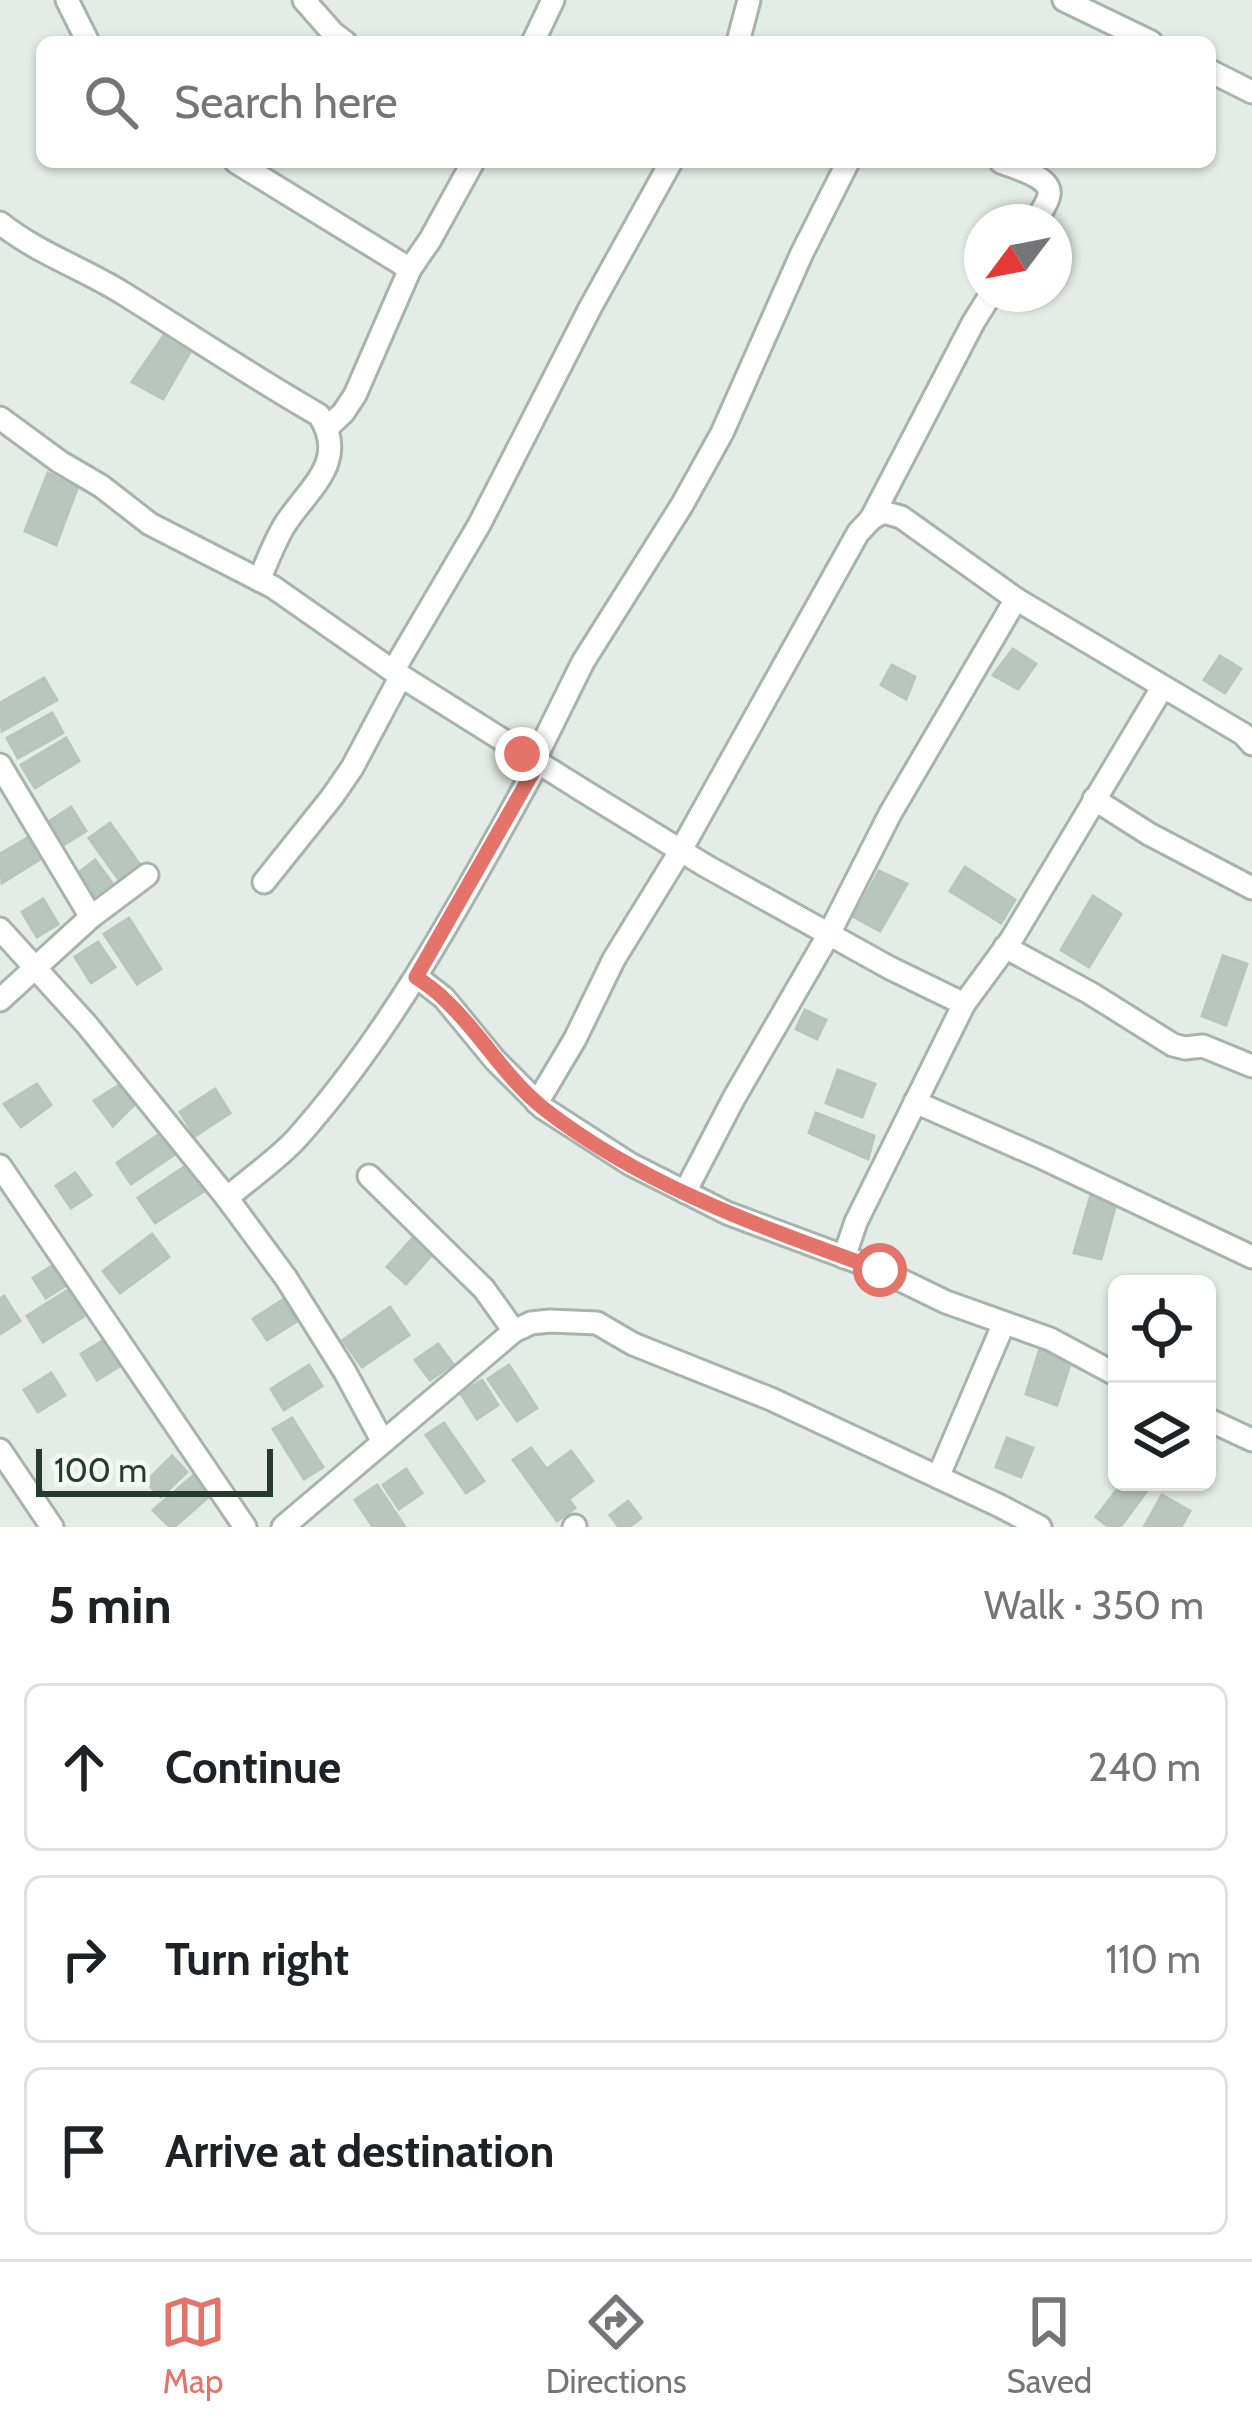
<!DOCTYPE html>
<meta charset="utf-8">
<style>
:root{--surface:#fff;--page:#f2f2f2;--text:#202124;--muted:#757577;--line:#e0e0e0;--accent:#e47369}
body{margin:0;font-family:Cabin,sans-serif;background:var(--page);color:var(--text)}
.controls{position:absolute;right:36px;bottom:36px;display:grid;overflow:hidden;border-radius:18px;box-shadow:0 3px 9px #0004}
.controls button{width:108px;height:108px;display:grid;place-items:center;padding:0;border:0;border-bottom:3px solid var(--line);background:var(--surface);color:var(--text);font:60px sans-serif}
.compass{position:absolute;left:964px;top:204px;width:108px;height:108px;border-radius:50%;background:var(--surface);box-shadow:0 3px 9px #0004;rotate:238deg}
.scale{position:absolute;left:36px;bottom:30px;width:237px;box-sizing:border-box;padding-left:12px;border:6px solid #253b32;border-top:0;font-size:33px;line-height:42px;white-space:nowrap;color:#253b32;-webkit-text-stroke:9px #f4f8f5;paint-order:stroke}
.stop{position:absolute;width:36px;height:36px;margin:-27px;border:9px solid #e47369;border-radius:50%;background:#fff}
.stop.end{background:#e47369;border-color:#fff;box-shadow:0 3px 12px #0008}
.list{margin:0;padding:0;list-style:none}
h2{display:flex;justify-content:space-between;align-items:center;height:156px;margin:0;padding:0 48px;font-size:51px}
h2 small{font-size:39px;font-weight:400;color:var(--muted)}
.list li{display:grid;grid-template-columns:78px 1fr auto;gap:36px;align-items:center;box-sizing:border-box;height:168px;margin:0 24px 24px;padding:0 24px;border:3px solid var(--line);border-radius:18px}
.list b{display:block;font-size:45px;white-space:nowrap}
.list em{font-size:39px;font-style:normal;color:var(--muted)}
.icon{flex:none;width:66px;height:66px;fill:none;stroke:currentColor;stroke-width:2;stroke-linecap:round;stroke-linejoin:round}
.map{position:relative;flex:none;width:1252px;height:1527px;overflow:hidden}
.search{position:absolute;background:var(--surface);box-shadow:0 3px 9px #0004;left:36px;right:36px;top:36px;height:132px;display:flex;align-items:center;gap:30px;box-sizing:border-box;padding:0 42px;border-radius:18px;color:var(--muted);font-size:45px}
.sheet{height:732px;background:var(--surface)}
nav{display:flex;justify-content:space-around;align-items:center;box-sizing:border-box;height:168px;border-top:3px solid var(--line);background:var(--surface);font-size:33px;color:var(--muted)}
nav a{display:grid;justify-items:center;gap:6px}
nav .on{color:var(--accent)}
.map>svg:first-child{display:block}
</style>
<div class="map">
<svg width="1252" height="1527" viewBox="0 0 1252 1527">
<rect width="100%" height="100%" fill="#e4ece7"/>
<g fill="#b9c6bf" stroke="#b7c5bc" stroke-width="3">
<path d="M168,329L193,347L163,399L132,382Z"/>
<path d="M48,473L77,489L56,545L25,531Z"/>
<path d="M1013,649L1036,664L1018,689L993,675Z"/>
<path d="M1220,656L1241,669L1225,693L1204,680Z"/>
<path d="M892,665L915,677L906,699L881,685Z"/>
<path d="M44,678L57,700L2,731L0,703Z"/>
<path d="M52,713L63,733L18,758L7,738Z"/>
<path d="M66,738L79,761L35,788L21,765Z"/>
<path d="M71,807L86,831L65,844L50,821Z"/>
<path d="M110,823L143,869L122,884L89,838Z"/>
<path d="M29,837L42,858L2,883L0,854Z"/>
<path d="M95,860L112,883L94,896L78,873Z"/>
<path d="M965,867L1015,900L1001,923L950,891Z"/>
<path d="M879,871L907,884L880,931L854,917Z"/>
<path d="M1093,896L1121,914L1089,967L1061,950Z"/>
<path d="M43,899L58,924L37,937L22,912Z"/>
<path d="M129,918L161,969L137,984L104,934Z"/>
<path d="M98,942L115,967L91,983L75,957Z"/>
<path d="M1223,956L1247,964L1226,1025L1202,1016Z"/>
<path d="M805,1010L826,1020L817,1039L796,1029Z"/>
<path d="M838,1070L875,1084L862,1117L826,1103Z"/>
<path d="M127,1080L141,1098L113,1126L94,1101Z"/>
<path d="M37,1084L51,1105L21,1127L4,1104Z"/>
<path d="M215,1089L230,1113L195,1136L180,1112Z"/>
<path d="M816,1113L874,1136L868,1159L809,1133Z"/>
<path d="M161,1133L175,1154L131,1184L117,1163Z"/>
<path d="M187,1165L204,1191L155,1223L138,1198Z"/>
<path d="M75,1173L91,1195L71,1208L56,1186Z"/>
<path d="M1093,1188L1118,1196L1101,1259L1074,1253Z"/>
<path d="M418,1232L437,1249L406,1284L387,1267Z"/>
<path d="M152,1234L169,1257L120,1293L103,1271Z"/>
<path d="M52,1266L65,1286L46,1298L33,1278Z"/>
<path d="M68,1290L84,1316L43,1342L27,1316Z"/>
<path d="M4,1296L20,1321L0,1334V1299Z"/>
<path d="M284,1299L297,1321L267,1340L253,1319Z"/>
<path d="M390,1307L409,1335L362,1367L343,1340Z"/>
<path d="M112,1335L128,1361L97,1380L81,1354Z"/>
<path d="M1042,1342L1074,1352L1057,1405L1026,1394Z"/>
<path d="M438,1344L453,1364L430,1380L415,1360Z"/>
<path d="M309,1365L322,1386L284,1410L271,1389Z"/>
<path d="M509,1365L537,1408L517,1421L488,1379Z"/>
<path d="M51,1373L65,1395L38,1412L24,1390Z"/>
<path d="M482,1380L498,1405L477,1419L461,1394Z"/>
<path d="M292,1418L323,1467L304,1479L273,1429Z"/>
<path d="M444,1423L484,1481L466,1493L426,1435Z"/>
<path d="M1007,1438L1033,1448L1021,1477L996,1467Z"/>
<path d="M531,1448L575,1508L557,1521L513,1460Z"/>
<path d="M571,1451L593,1481L570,1498L548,1468Z"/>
<path d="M172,1456L187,1472L161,1497L146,1482Z"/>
<path d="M406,1469L422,1493L399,1509L383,1485Z"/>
<path d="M194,1475L212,1494L174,1527H170L153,1510Z"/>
<path d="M1123,1482L1152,1484L1120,1527H1109L1096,1517Z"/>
<path d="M377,1485L405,1527H373L355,1500Z"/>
<path d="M1162,1495L1190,1511L1181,1527H1144Z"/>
<path d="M628,1501L641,1518L629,1527H619L610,1515Z"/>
</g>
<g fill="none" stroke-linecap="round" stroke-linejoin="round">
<g stroke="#a7b3ad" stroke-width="27">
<g id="minor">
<path d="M67,0L88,42"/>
<path d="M304,0L333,33L345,42"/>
<path d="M1064,0L1151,42"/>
<path d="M533,42L553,0"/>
<path d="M738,42L749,0"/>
<path d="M1210,71L1252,92"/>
<path d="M236,162L410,269"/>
<path d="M1001,162C1015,168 1052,177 1049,195C1048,203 1039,215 1035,222"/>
<path d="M0,223C36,252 82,268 121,292C187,333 251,376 319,415C350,462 307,489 284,526C274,543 267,562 259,580"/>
<path d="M0,418L60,462L101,486L150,524L273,587L393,671L582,790L706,866L890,968L964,1004"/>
<path d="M327,428L343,413L355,395L410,269L430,240L473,162"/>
<path d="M871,519L973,323L991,294"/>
<path d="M393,671L479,525L590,308L671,162"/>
<path d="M534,761L583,662L682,505L722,433L802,253L848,162"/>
<path d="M0,765L91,917"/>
<path d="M1094,799L1149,834L1252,888"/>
<path d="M264,882L332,797L352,768L401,676"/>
<path d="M0,929L87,1025L227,1198L286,1278L345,1372L383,1442"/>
<path d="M1005,947L1090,993L1173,1045L1185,1048L1203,1046L1252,1066"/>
<path d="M417,977L444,998L495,1060L543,1108L630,1164L727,1213L880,1270L946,1302L1050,1339L1117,1375"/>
<path d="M0,1000L91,917L147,875"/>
<path d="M915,1102L1045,1159L1252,1257"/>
<path d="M537,1103L575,1039L614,959L681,850L858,533L871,519L883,512L901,517L1016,599L1243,734L1252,744"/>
<path d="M0,1166L245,1527"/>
<path d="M369,1176L484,1289L514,1331"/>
<path d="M685,1192L734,1098L829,934L890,814L1016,599"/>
<path d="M227,1198C250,1178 277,1160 297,1138C396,1027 466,892 538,763"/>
<path d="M844,1257L856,1222L964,1004L1011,940L1162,688"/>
<path d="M1207,1419L1252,1440"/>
<path d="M0,1450L52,1527"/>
<path d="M938,1477L1004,1323"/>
<path d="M283,1527L514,1331L531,1323L550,1321L597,1323L633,1344L771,1399L1000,1506L1040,1527"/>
<path d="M574,1527L575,1526"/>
</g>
</g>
<use href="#minor" stroke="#fff" stroke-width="21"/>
</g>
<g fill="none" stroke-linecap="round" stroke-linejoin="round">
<path stroke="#e47369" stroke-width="15" d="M522,754L538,763L416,977C426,984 437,991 445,1000C481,1033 504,1077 543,1108C642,1186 764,1228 880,1270"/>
</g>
</svg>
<div class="controls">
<button><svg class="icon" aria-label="locate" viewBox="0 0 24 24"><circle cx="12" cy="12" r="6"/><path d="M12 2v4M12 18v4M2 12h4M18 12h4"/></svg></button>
<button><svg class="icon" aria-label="layers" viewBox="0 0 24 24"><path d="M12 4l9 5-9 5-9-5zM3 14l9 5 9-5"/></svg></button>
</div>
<svg class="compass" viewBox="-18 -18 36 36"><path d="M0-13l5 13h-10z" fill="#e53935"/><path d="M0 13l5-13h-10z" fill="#757577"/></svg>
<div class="scale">100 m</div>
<div class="stop" style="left:880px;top:1270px"></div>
<div class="stop end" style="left:522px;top:754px"></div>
<div class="search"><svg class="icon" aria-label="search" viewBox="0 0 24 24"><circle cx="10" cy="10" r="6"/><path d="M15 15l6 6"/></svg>Search here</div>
</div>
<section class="sheet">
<h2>5 min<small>Walk · 350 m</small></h2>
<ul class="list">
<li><svg class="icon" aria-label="ahead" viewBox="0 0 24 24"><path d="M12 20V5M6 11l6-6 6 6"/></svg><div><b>Continue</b></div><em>240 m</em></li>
<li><svg class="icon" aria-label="right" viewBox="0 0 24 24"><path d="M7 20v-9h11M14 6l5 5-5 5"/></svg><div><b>Turn right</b></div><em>110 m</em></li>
<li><svg class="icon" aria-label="arrive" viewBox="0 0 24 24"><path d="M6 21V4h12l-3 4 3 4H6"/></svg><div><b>Arrive at destination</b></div></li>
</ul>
</section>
<nav>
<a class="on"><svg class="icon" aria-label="map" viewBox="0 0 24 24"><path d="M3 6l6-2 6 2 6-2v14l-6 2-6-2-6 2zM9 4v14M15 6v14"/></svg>Map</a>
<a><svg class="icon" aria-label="directions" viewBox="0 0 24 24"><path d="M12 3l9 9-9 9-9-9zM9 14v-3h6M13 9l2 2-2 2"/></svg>Directions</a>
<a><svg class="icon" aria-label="saved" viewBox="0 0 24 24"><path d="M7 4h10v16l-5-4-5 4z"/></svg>Saved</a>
</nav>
